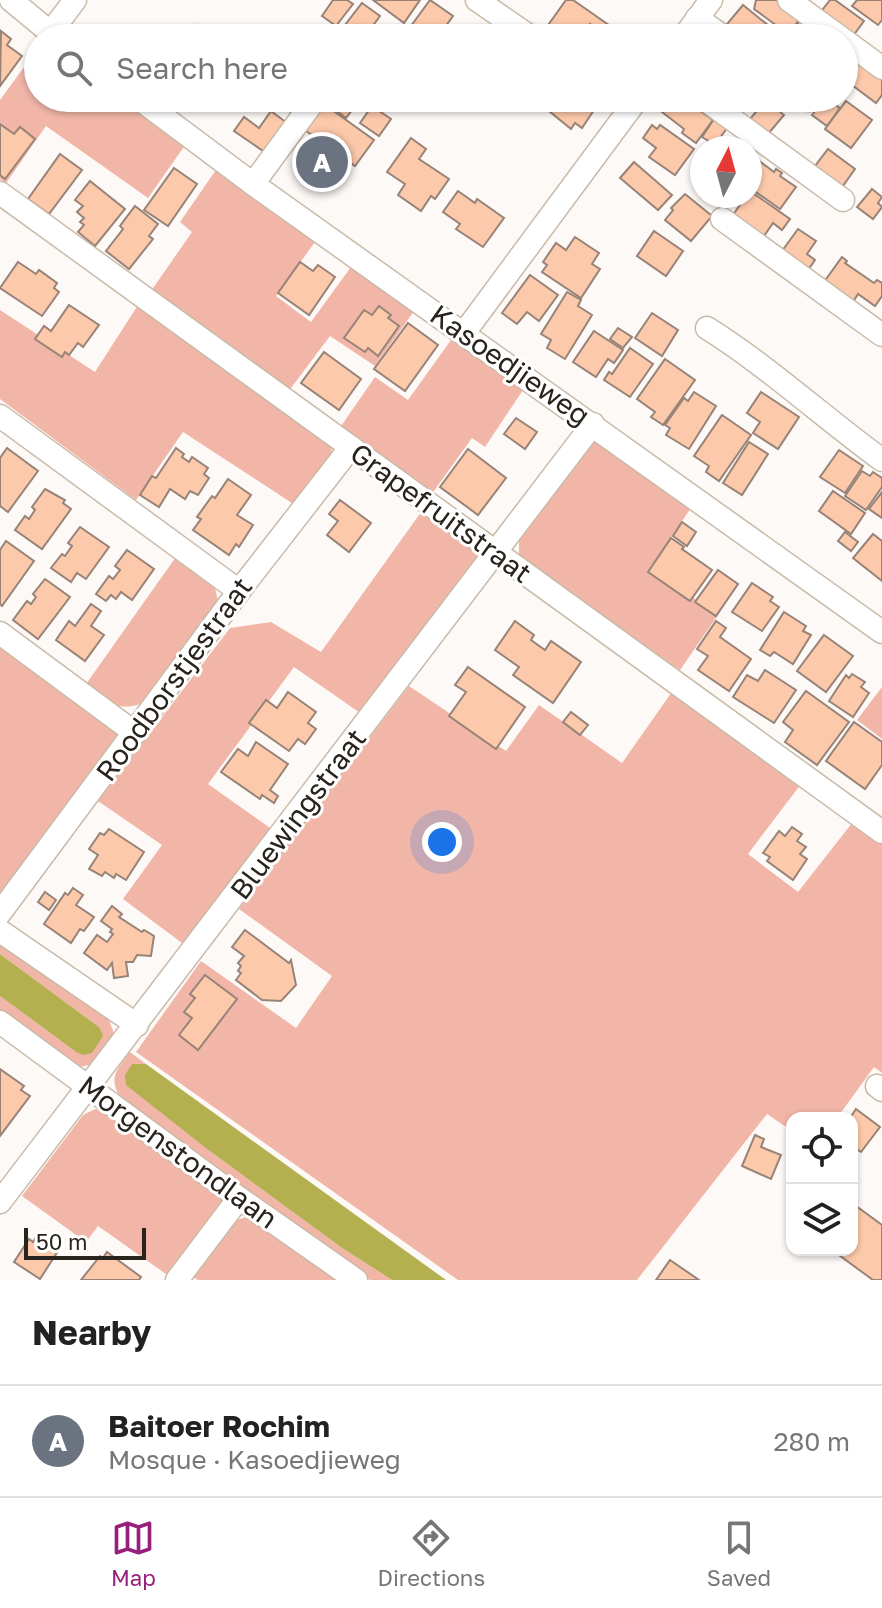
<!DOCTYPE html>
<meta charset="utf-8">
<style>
:root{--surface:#fff;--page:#f2f2f2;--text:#222;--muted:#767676;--line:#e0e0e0;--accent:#97207c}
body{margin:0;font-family:"Golos Text",sans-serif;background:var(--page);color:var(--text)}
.controls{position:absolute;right:24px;bottom:24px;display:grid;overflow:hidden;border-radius:16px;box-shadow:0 2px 6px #0004}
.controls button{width:72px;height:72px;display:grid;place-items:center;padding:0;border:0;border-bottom:2px solid var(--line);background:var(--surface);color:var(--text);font:40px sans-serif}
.compass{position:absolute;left:690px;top:136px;width:72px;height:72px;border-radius:50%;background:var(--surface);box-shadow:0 2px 6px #0004;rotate:6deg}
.scale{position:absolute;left:24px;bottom:20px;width:122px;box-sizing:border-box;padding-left:8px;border:4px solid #28231c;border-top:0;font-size:22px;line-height:28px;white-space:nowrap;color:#28231c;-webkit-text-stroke:6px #fff;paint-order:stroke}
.you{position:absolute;left:442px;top:842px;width:28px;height:28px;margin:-20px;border:6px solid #fff;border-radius:50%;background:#1a73e8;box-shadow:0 0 0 12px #1a73e833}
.badge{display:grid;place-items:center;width:52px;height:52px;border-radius:50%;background:var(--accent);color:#fff;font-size:26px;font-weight:700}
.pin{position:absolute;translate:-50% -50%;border:4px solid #fff;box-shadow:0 2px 8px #0006}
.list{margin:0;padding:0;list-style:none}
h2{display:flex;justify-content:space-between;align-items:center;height:104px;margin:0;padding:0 32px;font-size:34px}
h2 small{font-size:26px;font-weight:400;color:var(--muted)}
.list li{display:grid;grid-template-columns:52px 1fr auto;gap:24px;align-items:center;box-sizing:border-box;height:112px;padding:0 32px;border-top:2px solid var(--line)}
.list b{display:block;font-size:30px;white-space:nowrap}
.list p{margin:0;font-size:26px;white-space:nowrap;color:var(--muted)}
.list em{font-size:26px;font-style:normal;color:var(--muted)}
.icon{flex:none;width:44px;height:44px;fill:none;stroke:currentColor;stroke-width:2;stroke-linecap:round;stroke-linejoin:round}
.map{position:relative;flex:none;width:882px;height:1280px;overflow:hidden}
.search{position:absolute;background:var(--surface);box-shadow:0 2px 6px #0004;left:24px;right:24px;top:24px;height:88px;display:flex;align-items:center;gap:20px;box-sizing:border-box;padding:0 28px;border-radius:44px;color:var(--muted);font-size:30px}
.sheet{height:216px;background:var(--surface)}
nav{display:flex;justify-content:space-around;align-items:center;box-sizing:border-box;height:112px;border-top:2px solid var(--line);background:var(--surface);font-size:22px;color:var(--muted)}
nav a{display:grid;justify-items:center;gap:4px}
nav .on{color:var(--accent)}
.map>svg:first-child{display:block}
</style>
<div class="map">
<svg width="882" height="1280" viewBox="0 0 882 1280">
<rect width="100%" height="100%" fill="#fdf9f6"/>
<g fill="#f1b6a7">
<path d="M38,48V98H130L188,141L148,198L46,126L6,183L0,179V100Z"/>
<path d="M220,164L320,235L276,296L311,322L356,260L419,304L375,366L330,336L288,392L151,291L192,232L180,222Z"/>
<path d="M138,305L332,445L331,460L295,505L183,432L136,500L0,399V310L95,372Z"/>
<path d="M456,333L527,384L485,447L472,438L431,495L339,429L375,377L408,400Z"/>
<path d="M594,442H602L693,505L650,568L718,615L680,670L519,557V540L524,529L588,445Z"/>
<path d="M424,508L475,543L478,565L363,715L294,667L208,784L273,830L186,946L123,899L162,845L98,801L230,628L271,622L321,652Z"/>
<path d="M178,554L213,579L218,601L140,704C116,712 104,700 84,687Z"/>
<path d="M0,642L110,724L119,735L0,901Z"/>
<path d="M409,686L506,751L539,705L622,763L674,689L804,780L748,854L798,892L856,818L882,836V1073L874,1067L837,1118H792V1131L767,1114L637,1280H458L136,1052L201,961L296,1028L332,976L239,909Z"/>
<path d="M882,687V739L857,720Z"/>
<path d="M0,937L107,1015L115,1036L95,1064L79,1067L0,1013V996L76,1052L99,1027L0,954Z"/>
<path d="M130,1052L146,1064H131L211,1152L342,1248L392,1280H370L122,1101C108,1078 115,1072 130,1052Z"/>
<path d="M95,1109H105L224,1196L225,1210L173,1279L98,1226L86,1242L22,1196L83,1115Z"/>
<path d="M246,1217L257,1220L341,1280H198L193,1277L234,1221Z"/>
</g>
<g fill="#b4b050">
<path d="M0,954L99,1027L103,1036L92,1053L84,1055L76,1052L0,996Z"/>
<path d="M132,1064H146L446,1280H392L342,1248L211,1152L126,1085L125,1075Z"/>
</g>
<g fill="#fdc9ab" stroke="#978378" stroke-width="2">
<path d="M333,0H347L353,4L336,26L322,16Z"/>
<path d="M373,0H420L404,23Z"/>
<path d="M430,0L453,16L437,38H419L408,30Z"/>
<path d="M566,0H573L613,28L607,36L590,24L580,38H550L553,33L546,28Z"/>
<path d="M756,0H777L801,18L788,34L754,9Z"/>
<path d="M830,0H835L864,21L853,36L816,18Z"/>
<path d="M857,0H882V20L878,25L852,6Z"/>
<path d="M362,3L380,16L364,38L345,25Z"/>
<path d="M743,5L774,30L768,38H733L722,30Z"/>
<path d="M802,18L821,33L816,38H793L789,35Z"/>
<path d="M194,25L213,38H185Z"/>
<path d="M1,31L11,39L7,45L22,56L0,86Z"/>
<path d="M847,53L882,79V95L876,103L844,79V57Z"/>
<path d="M272,98H309L296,116Z"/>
<path d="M326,98H361L346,118L324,101Z"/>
<path d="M549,98H577L594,110L582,128L575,123L571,129L543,106Z"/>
<path d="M672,98H682L713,120L696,143L682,133L684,129L662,112Z"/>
<path d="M825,98L840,108L827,126L812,115Z"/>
<path d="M766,100L784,115L768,134L750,119Z"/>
<path d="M846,101L872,120L851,148L825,129Z"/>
<path d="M321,102L374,140L355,166L302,128Z"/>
<path d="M372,106L391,119L379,136L360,123Z"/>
<path d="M271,111L287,123L266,153L234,131L244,117L259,128Z"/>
<path d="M714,119L727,128L715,145L702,137Z"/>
<path d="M0,124L14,134L20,127L35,139L5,179L0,175Z"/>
<path d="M652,125L657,129L660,125L694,149L675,175L649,157L656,148L643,138Z"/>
<path d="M411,138L426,149L419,159L449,179L435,199L431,196L421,211L398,195L405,184L387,172Z"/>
<path d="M311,143L344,161L333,181L301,163Z"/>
<path d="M828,149L855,169L840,190L812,170Z"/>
<path d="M60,154L82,170L49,214L28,199Z"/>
<path d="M750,154L774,172L776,169L782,173L780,176L796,187L780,209L753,190L755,187L750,184Z"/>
<path d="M634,162L672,195L658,210L620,178Z"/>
<path d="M174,168L197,184L168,226L144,210Z"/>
<path d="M90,181L125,209L95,246L78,232L84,225L80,222L84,218L77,212L83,206L75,200Z"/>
<path d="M872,189L882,197L878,203L882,207L873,219L857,207Z"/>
<path d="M458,191L475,203L477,199L504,218L483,247L456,229L460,224L443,212Z"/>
<path d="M750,191L790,219L782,230L773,223L764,236L733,215L746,196H750Z"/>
<path d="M685,194L712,216L691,241L665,220L673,210L671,208Z"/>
<path d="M135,206L158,224L149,236L153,239L129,269L106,251L123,229L120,226Z"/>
<path d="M798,229L816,241L807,254L815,260L808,270L782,251Z"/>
<path d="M654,231L683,251L666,276L637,256Z"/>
<path d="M575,237L599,253L592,264L600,269L581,298L542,272L547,265L543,262L556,243L566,250Z"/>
<path d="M842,257L847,261L845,263L874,283L877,280L882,283V296L875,306L858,294L853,302L824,282Z"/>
<path d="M18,262L36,274L39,270L57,283L54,288L59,292L42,316L0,288Z"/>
<path d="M300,262L313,271L318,265L335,277L309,315L278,293Z"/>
<path d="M530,275L558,295L539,321L527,312L517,324L502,313Z"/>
<path d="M567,292L581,300L578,306L592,315L565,359L547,348L551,340L541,334Z"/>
<path d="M69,305L99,325L83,347L78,343L69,355L65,352L62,357L35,339L44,326L51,331Z"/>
<path d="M379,306L391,315L388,318L399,326L378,356L368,348L365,352L344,338L364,310L372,315Z"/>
<path d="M652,313L678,330L662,356L635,338Z"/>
<path d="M408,323L438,345L405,391L374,369Z"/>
<path d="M618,328L632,337L623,348L610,339Z"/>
<path d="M594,331L623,350L614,363L608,359L596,377L573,362Z"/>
<path d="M630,348L653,364L630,397L604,380L609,372L612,374Z"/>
<path d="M324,352L361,379L339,410L301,383Z"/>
<path d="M665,359L695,380L663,425L651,417L655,412L637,399Z"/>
<path d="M694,392L716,406L689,449L666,435L670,428L665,425L684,398L688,401Z"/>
<path d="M761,392L799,417L778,449L753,433L760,422L747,413Z"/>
<path d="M722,415L751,435L719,481L706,472L709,466L694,456Z"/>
<path d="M516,418L537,432L525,449L504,434Z"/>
<path d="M749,442L768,454L742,495L723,483Z"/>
<path d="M7,448L38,471L8,512L0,506V458Z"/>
<path d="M176,448L184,454L182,457L189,462L192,457L208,468L204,474L209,478L198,495L190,491L185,499L170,489L159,507L140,495L152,476L156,478Z"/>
<path d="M468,449L506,478L478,515L440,487Z"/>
<path d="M839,450L863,466L845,493L820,477Z"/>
<path d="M862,471L870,476L873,472L882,478V487L866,510L845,496Z"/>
<path d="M228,479L251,495L237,515L253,525L239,547L236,544L229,555L193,530L201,519L197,517L212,496L215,498Z"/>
<path d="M45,489L65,500L63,503L71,509L42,549L15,530L25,516L29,519L35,510L32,507Z"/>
<path d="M833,491L865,513L851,534L819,511Z"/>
<path d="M882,492V518L869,509Z"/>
<path d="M340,500L371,523L349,552L327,535L338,521L329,514Z"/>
<path d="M682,522L696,532L687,546L673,536Z"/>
<path d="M80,527L109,547L86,579L77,573L71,582L51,568L62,554L65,556L72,546L68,543Z"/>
<path d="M845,532L858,542L851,551L838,541Z"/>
<path d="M873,534L882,541V581L853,558Z"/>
<path d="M671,538L684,547L682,549L712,570L690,601L648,572Z"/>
<path d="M6,541L34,561L2,606L0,604V550Z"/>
<path d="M127,550L154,569L132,600L121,592L116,599L111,595L106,601L96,594L109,576L113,579L120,570L115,566Z"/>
<path d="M718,570L738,584L716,616L695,602Z"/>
<path d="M45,579L70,597L38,639L13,620L27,601L31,604L36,597L33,594Z"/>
<path d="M752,583L773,597L770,601L779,607L762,631L732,612Z"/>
<path d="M91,604L101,611L91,626L104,635L85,661L56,640L69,621L75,626Z"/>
<path d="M784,612L806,626L803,631L811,635L793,664L774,652L770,656L760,650Z"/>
<path d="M515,621L534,635L531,640L545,650L551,641L581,662L553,703L513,675L519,667L495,650Z"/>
<path d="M716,621L726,628L720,637L751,659L729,691L698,670L708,656L697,649Z"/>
<path d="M824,635L853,656L826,692L797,671Z"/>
<path d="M468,667L525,707L496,749L449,716L466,692L455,685Z"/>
<path d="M765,670L796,690L774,723L733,697L747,675L758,681Z"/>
<path d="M852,674L865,682L861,687L869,693L853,717L829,701L846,675L849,678Z"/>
<path d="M806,691L849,722L817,765L785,742L793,730L783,722Z"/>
<path d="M288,692L316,712L308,723L316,729L305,744L298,739L289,751L249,723L266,700L277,708Z"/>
<path d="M571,712L588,725L580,735L563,722Z"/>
<path d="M854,722L882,742V765L865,789L826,761Z"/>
<path d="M256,742L288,764L270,790L278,796L274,803L262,795L260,799L221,772L238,749L248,756Z"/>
<path d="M792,827L802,834L797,841L806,847L800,854L807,859L793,880L767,861L770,857L763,853L779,831L785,836Z"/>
<path d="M109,829L144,852L126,880L116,874L114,878L105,872L102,876L89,869L98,855L89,849L100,833L104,835Z"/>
<path d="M73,888L83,895L76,905L94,917L84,931L80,929L71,943L44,924L65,893L68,895Z"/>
<path d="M45,892L56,900L49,910L38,902Z"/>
<path d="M112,906L122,914L119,917L142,932L144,930L154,936L151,956L137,955L133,962H126L128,976L114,978L112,963L107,970L84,953L97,935L107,942L113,934L110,932L112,929L101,921Z"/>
<path d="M245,930L289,963L291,960L296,985L281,1001L262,1000L236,980L241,973L238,971L241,966L238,963L244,956L232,947Z"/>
<path d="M205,975L237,999L198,1050L179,1035L192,1018L184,1012L195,998L190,994Z"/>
<path d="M0,1069L24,1086L21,1090L30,1096L0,1136Z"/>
<path d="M856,1109L880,1127L861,1152L852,1146V1118H850Z"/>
<path d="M755,1135L764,1139L761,1147L781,1155L771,1179L742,1166Z"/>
<path d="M852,1203L882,1225V1280H873L832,1250H852Z"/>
<path d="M36,1237L58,1251L40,1279L14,1262L29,1239L33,1242Z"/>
<path d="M107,1252L141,1277L139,1280H81L100,1256L103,1258Z"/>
<path d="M670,1260L699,1280H656Z"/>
</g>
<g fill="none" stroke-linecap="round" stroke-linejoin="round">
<g stroke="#c9baa9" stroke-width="25">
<g id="minor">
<path d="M11,0L57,38"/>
<path d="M477,0L532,38"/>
<path d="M789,0L841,38"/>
<path d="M697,18L725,38"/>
<path d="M50,33L75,0"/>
<path d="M683,38L711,0"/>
<path d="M844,40L882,68"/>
<path d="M138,98L253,184L882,632"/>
<path d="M703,98L843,200"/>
<path d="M807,98L809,100"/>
<path d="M253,184L316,98"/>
<path d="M0,193L882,832"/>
<path d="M722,219L882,335"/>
<path d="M707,328C769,367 823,417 882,460"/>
<path d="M464,333L638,98"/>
<path d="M0,416L239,591"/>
<path d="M0,633L135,733"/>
<path d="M0,913L239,591L351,447"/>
<path d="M0,931L137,1025"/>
<path d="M0,1022L239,1198L356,1280"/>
<path d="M877,1086L882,1090"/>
<path d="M0,1202L593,424"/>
<path d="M177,1280L239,1198"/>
</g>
</g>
<use href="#minor" stroke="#fff" stroke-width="22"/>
</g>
<g text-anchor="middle" stroke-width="6" stroke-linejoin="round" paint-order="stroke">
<g font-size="28" fill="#28231c" stroke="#fff">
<text transform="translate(510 365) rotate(35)" y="10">Kasoedjieweg</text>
<text transform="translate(441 513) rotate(36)" y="10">Grapefruitstraat</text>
<text transform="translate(174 679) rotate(-54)" y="10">Roodborstjestraat</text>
<text transform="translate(298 814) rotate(-53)" y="10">Bluewingstraat</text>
<text transform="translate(178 1152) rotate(36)" y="10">Morgenstondlaan</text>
</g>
</g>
</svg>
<div class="controls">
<button><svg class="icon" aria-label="locate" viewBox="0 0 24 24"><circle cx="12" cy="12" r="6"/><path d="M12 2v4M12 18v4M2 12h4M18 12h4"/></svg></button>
<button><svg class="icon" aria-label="layers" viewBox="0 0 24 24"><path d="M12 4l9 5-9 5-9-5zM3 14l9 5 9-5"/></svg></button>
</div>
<svg class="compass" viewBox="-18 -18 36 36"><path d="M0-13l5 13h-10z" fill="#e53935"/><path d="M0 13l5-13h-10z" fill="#767676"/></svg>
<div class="scale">50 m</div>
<div class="you"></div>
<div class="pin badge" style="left:322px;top:162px;background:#6b7280">A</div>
<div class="search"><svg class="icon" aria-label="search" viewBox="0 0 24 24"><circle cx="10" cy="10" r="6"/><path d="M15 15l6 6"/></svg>Search here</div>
</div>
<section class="sheet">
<h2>Nearby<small></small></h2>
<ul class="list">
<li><span class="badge" style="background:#6b7280">A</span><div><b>Baitoer Rochim</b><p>Mosque · Kasoedjieweg</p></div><em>280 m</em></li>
</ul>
</section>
<nav>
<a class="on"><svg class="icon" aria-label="map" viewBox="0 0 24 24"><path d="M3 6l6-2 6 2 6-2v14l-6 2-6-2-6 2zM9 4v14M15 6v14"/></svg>Map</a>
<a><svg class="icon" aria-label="directions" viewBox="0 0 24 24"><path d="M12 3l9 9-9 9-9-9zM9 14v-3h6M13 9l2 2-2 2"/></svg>Directions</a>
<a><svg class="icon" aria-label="saved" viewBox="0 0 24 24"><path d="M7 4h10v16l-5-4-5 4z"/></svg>Saved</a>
</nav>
